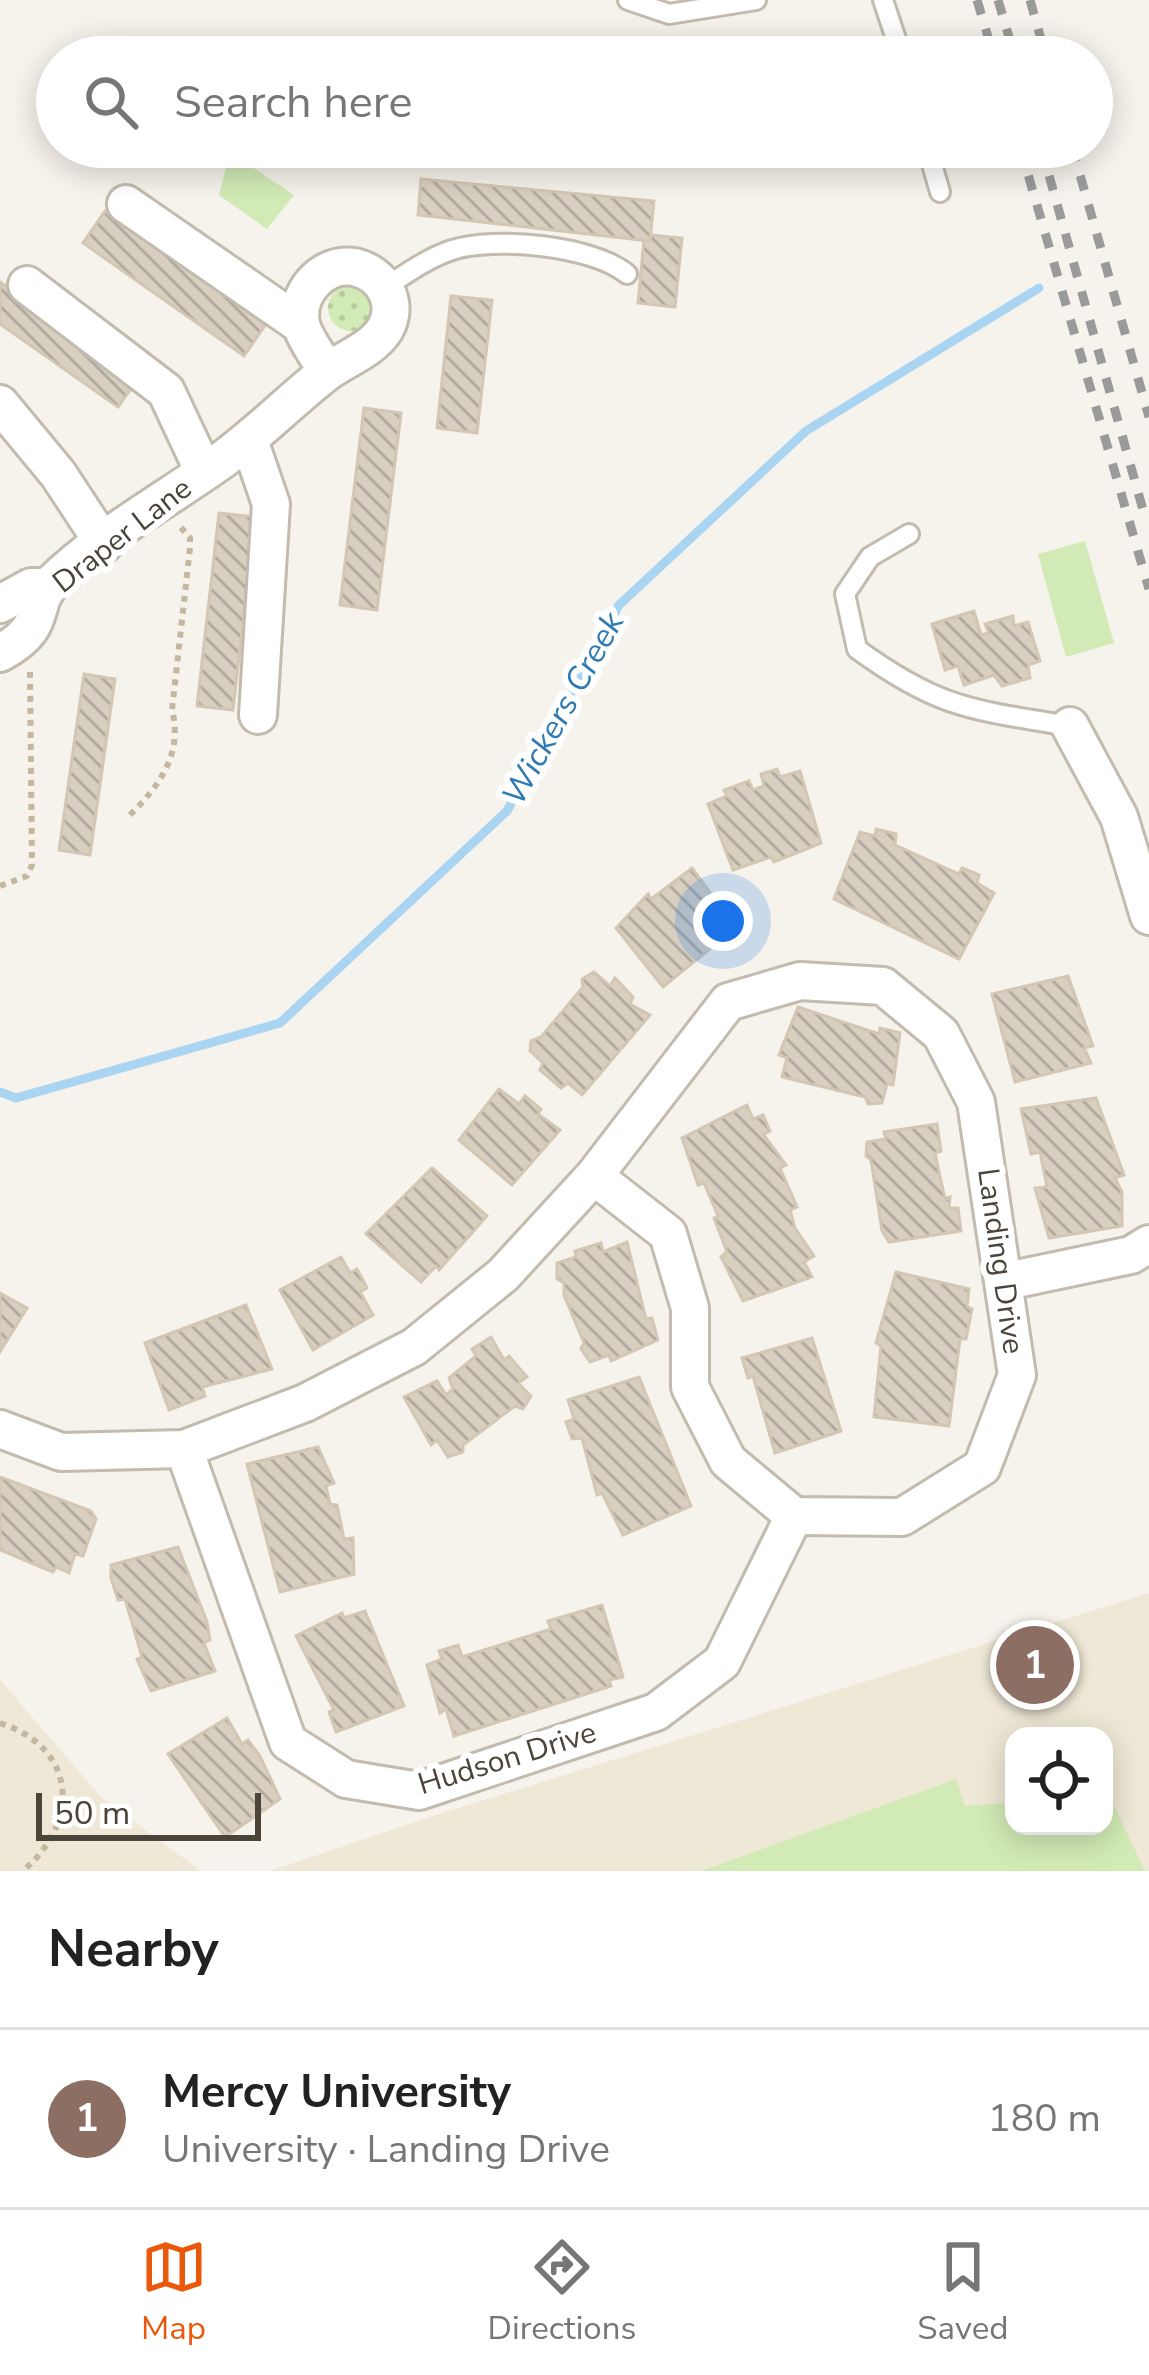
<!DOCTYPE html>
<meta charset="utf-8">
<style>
:root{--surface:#fff;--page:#f2f2f2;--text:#222;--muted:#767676;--line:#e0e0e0;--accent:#ea580c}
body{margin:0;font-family:"Nunito Sans",sans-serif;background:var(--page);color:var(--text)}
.controls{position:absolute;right:36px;bottom:36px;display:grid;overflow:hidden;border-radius:24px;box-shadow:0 6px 30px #0003}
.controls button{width:108px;height:108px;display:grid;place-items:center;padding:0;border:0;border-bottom:3px solid var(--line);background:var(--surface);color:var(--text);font:60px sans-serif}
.scale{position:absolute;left:36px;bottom:30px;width:225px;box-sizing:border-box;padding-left:12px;border:6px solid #4b4439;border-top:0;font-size:33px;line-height:42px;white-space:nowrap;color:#4b4439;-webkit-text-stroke:9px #fff;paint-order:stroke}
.you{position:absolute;left:723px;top:921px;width:42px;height:42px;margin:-30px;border:9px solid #fff;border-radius:50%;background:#1a73e8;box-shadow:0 0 0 18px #1a73e833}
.badge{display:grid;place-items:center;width:78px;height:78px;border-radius:50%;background:var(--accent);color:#fff;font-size:39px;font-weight:700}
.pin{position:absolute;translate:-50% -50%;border:6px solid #fff;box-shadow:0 3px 12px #0006}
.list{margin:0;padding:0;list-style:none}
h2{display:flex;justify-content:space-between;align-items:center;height:156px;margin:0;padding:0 48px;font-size:51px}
h2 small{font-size:39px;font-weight:400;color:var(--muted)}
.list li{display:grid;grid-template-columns:78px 1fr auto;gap:36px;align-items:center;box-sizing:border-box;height:180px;padding:0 48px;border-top:3px solid var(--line)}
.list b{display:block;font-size:45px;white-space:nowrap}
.list p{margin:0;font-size:39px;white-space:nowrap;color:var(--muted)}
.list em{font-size:39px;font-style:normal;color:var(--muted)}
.icon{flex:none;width:66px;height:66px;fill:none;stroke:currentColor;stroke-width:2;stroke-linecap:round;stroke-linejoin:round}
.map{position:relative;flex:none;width:1149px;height:1871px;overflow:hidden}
.search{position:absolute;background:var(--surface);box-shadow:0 6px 30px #0003;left:36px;right:36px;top:36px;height:132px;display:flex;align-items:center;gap:30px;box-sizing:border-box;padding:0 42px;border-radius:66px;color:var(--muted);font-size:45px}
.sheet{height:336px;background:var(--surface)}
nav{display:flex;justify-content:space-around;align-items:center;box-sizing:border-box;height:168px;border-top:3px solid var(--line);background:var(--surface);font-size:33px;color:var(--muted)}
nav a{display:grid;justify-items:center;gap:6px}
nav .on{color:var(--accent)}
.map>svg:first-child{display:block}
</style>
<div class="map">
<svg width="1149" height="1871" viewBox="0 0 1149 1871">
<defs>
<pattern id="grass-dots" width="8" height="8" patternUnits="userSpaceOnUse" patternTransform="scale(3)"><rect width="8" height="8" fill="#d2eab5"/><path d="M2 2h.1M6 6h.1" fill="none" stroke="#b6ca9c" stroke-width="1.8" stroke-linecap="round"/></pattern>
<pattern id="building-back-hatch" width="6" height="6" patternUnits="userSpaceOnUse" patternTransform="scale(3)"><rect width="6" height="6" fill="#d8cfc1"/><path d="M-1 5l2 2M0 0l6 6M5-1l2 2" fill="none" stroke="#b1aa9e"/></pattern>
</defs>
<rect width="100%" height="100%" fill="#f6f3ec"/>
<g fill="#efe8d6" fill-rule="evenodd">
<path d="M1149,1593V1871H270L430,1817ZM1014,1736H1104V1826H1014Z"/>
<path d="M0,1680L101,1797L201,1871H0Z"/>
</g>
<circle fill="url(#grass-dots)" cx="351" cy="308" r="23"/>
<g fill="#d2eab5">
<path d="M230,152L294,195L267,229L219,195Z"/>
<path d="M1085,541L1114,643L1066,657L1038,554Z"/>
<path d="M956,1779L965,1806L1014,1802V1826H1104V1793H1108L1145,1871H701Z"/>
</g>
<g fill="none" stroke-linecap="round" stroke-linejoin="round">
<path stroke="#a9d4f2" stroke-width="9" d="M0,1092L16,1098L280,1023L507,811L619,605L806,431L1039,288"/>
</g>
<g fill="url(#building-back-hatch)" stroke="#d3c7b4" stroke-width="3">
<path d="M421,179L654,201L650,241L418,215Z"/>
<path d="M105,211L266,324L244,356L83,243Z"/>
<path d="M651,235L682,238L675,307L638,303L644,240L650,241Z"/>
<path d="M0,282L138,379L118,407L0,324Z"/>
<path d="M451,296L492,300L477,433L437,428Z"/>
<path d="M364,408L401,413L377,610L340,605Z"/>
<path d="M219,513L255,517L233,710L197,706Z"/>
<path d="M974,611L981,635L989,633L985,624L1013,616L1014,626L1028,622L1040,661L1028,665L1030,678L1002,686L994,675L964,685L958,666L945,670L932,624Z"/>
<path d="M84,674L115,679L90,855L59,850Z"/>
<path d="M777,769L780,777L800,771L821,843L774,862L771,857L733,870L708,804L727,796L724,790L749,781L753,790L764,786L761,774Z"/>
<path d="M876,829L896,834L895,845L959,874L962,868L979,875L977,883L994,893L959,959L834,899L860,832L875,836Z"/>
<path d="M692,868L736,928L663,987L616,928L648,894L651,899Z"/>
<path d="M594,972L610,986L615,978L633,997L630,1004L650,1015L582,1095L568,1083L561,1088L540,1070L543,1063L530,1051L531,1041L541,1037L583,987L582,979Z"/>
<path d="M1068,976L1093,1046L1084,1048L1091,1063L1015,1082L992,994Z"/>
<path d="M798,1007L879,1034L880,1028L900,1033L893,1085L887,1084L882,1103L868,1104L865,1097L782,1077L787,1058L779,1055Z"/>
<path d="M499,1089L519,1104L525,1096L541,1109L538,1114L560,1130L512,1185L459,1140Z"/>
<path d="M1096,1098L1124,1175L1115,1178L1122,1192V1226L1049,1238L1035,1188L1047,1187L1040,1152L1031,1154L1021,1109Z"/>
<path d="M747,1105L753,1119L763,1115L770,1131L763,1134L786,1165L780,1168L797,1207L790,1210L795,1228L814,1256L804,1262L812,1277L743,1301L721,1257L727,1252L714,1218L718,1216L704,1183L698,1185L682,1138Z"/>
<path d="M937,1124L941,1151L935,1153L945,1199L950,1197L949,1208H958L961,1231L889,1242L882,1231L871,1160L866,1156L867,1142L886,1139L884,1132Z"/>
<path d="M432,1168L487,1216L439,1270L436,1266L421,1282L366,1234Z"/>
<path d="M627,1242L646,1319L652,1318L658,1340L611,1361L609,1355L590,1362L581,1349L584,1343L564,1295V1283L557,1279V1263L576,1257L575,1251L601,1243L603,1252Z"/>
<path d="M341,1257L350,1273L357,1269L367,1288L360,1292L373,1315L313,1350L280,1290Z"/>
<path d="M896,1272L969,1289L967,1307L972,1309L966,1339H960L949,1426L874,1417L881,1346L876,1343Z"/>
<path d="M0,1293L27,1308L0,1352Z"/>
<path d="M246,1305L272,1369L202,1387L205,1396L169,1410L145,1343Z"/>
<path d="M491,1337L504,1360L509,1356L527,1377L518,1383L531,1396L523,1409L515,1406L463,1445V1452L448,1457L437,1440L431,1445L404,1397L437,1381L446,1395L453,1389L449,1378L476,1356L472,1349Z"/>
<path d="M812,1338L841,1431L775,1453L753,1376L748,1378L742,1358Z"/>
<path d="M639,1377L691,1506L623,1535L602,1493L597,1495L582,1438L572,1439L566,1422L574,1419L568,1400Z"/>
<path d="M318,1447L334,1483L326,1486L330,1504L337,1505L344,1539L353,1538L354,1574L280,1592L247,1464Z"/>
<path d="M0,1477L91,1511L96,1519L83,1556L75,1554L69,1573L56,1567L53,1572L0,1550Z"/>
<path d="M178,1547L207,1622L210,1640L204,1643L215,1671L151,1691L137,1659L142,1657L125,1599L118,1600L111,1578V1565Z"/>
<path d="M602,1605L623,1677L609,1680L611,1686L454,1736L446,1709L440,1713L427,1665L442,1659L439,1651L458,1645L462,1657L551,1629L548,1621Z"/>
<path d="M365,1611L404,1706L336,1732L329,1712L334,1710L296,1636L342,1613L344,1618Z"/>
<path d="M227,1718L242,1744L248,1740L260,1756L280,1799L225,1837L168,1754Z"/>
</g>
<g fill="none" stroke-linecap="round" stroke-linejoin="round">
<g stroke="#c2bbae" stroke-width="24">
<g id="lane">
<path d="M628,0L669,14L756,0"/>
<path d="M883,0L902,57"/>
<path d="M927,147L940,192"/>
<path d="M386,287C407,273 428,258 452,250C494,236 594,246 627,274"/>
<path d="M909,534L870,557L845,594L857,649C939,709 973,710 1070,726"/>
</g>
</g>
<g stroke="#c2bbae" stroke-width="42">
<g id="street">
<path d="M126,204L301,325"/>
<path d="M27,285L166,391L204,472"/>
<path d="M0,404L58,474L104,544"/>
<path d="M249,440L271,504L258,715"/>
<path d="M0,604L31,587H47"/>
<path d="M0,653C50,626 29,606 52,583C100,536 166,500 222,460C259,433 291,400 327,372C346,358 372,350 385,329C400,303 383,273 354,267C323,262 295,293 301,324C305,340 320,358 327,372"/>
<path d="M1070,726L1119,817L1149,916"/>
<path d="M1007,1281L1131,1255L1149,1244"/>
<path d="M0,1429L61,1452L184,1449L305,1403L414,1347L503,1275L594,1176L728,1002L800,981L883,986L941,1034L976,1102L1017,1375L982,1467L902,1517L794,1516L728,1461L690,1387V1308L668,1234L594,1176"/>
<path d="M184,1449L288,1742L346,1779L419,1791L656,1712L722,1662L794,1516"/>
</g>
</g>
<g stroke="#c4b79f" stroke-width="6" stroke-dasharray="6 6" stroke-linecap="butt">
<path d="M130,815C160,785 183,754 172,710L190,548V538L178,524"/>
<path d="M0,886L27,876L32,865L30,671"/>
<path d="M0,1723C77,1748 81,1821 23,1871"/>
</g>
<use href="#lane" stroke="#fff" stroke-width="18"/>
<use href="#street" stroke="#fff" stroke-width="36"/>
<g stroke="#9a9a9a" stroke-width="9" stroke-dasharray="15 15" stroke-linecap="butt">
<path d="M977,0L994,57"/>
<path d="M998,0L1015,57"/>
<path d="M1030,0L1046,57"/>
<path d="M1020,147L1149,589"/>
<path d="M1041,147L1145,517"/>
<path d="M1072,147L1149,417"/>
</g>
</g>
<g text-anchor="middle" stroke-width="12" stroke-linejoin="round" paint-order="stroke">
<g font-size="30" fill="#4b4439" stroke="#fff">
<text transform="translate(122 535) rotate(-38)" y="10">Draper Lane</text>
<text transform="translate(1001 1261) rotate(82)" y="10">Landing Drive</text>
<text transform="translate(507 1758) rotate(-17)" y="10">Hudson Drive</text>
</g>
<g font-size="33" font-style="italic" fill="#2e7ab2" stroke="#fff">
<text transform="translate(562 708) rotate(-61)" y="12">Wickers Creek</text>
</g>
</g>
</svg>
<div class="controls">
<button><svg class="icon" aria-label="locate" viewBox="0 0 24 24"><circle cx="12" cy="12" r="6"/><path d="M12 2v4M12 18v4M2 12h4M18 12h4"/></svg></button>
</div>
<div class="scale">50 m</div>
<div class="you"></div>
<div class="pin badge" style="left:1035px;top:1665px;background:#8d6e63">1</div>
<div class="search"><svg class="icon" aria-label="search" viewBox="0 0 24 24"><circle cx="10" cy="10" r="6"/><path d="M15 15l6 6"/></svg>Search here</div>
</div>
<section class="sheet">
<h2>Nearby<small></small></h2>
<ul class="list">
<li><span class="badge" style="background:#8d6e63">1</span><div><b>Mercy University</b><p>University · Landing Drive</p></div><em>180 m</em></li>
</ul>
</section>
<nav>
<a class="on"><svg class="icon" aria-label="map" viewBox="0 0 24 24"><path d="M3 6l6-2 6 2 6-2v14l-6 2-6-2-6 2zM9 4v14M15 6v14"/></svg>Map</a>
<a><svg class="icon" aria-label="directions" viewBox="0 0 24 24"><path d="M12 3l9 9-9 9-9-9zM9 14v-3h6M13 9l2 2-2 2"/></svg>Directions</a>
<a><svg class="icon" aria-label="saved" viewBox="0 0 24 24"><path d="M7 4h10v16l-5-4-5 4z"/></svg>Saved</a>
</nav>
